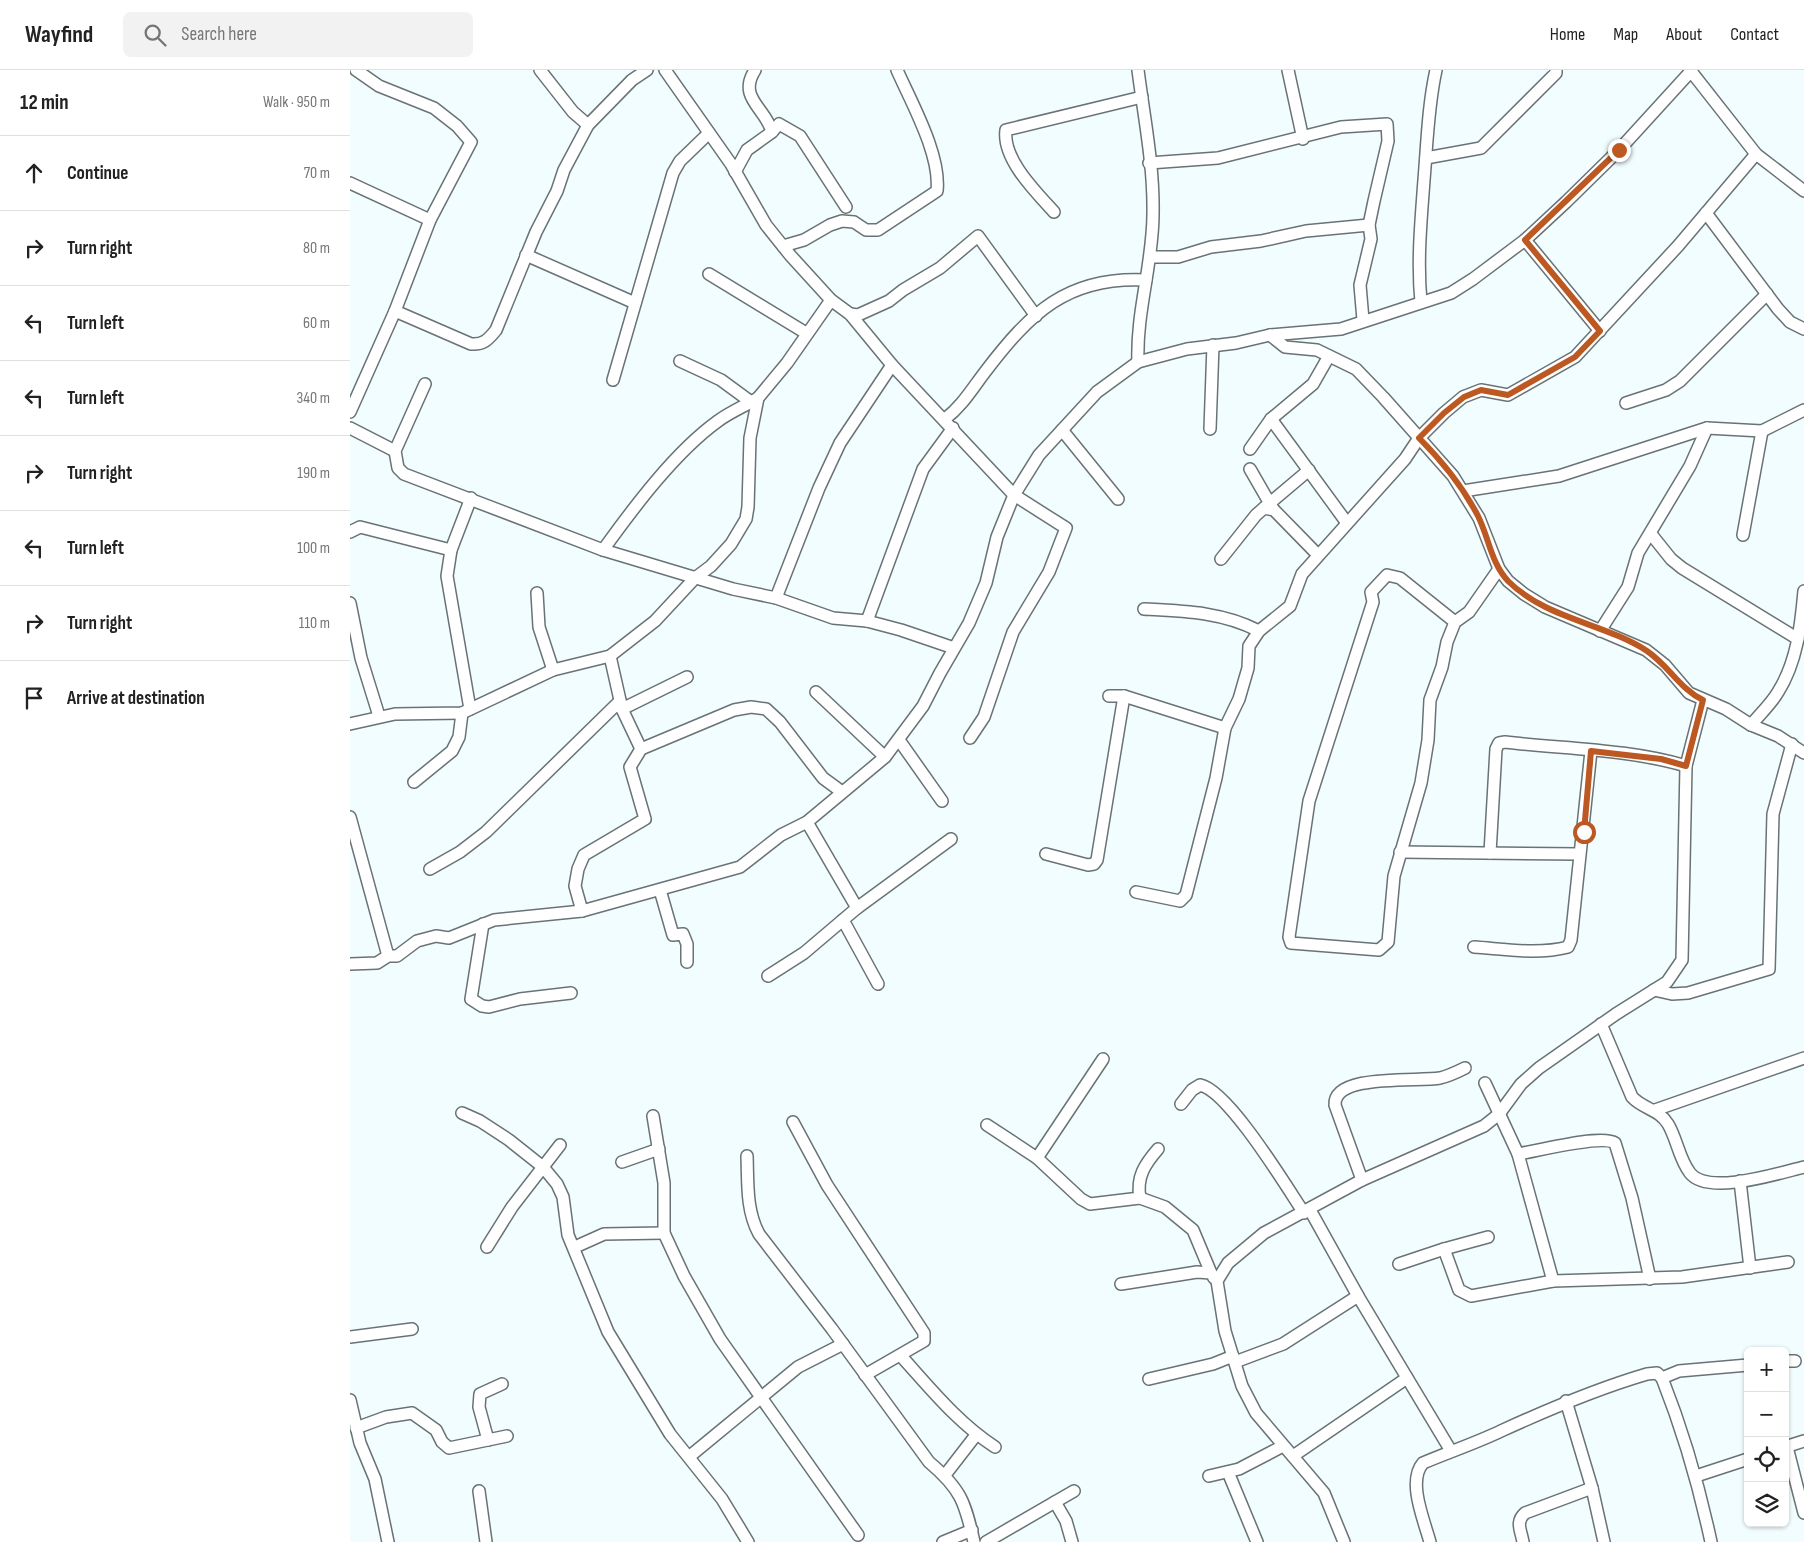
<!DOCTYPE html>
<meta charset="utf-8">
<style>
:root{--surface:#fff;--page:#f2f2f2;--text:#222;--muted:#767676;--line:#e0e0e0}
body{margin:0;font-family:"Sofia Sans Condensed",sans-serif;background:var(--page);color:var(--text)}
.controls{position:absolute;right:15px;bottom:15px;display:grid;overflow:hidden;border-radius:8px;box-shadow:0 1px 4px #0004}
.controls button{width:45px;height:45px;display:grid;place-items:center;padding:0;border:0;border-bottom:1px solid var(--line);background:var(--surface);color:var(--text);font:25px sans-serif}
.stop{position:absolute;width:15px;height:15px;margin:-11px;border:4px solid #bc5822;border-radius:50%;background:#fff}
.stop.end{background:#bc5822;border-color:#fff;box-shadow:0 1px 5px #0008}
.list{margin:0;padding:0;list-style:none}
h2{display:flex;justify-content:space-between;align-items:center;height:65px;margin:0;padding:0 20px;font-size:21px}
h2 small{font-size:16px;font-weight:400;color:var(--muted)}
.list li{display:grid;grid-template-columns:32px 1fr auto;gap:15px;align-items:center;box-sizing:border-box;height:75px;padding:0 20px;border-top:1px solid var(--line)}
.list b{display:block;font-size:19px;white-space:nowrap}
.list em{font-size:16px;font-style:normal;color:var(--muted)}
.icon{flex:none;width:28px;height:28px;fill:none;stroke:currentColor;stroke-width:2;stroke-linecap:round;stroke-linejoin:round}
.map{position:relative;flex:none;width:1454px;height:1472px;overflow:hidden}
header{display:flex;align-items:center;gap:30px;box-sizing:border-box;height:70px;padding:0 25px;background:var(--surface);border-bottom:1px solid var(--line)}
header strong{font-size:24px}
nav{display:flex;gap:28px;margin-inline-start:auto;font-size:18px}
.search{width:350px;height:45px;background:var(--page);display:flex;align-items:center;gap:12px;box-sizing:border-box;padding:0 18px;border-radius:8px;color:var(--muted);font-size:19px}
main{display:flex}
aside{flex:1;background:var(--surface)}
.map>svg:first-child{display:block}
</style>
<header>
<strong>Wayfind</strong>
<div class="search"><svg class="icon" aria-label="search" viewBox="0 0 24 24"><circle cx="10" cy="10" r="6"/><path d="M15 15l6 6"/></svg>Search here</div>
<nav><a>Home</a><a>Map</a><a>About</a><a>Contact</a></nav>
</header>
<main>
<aside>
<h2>12 min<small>Walk · 950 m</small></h2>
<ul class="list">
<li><svg class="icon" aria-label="ahead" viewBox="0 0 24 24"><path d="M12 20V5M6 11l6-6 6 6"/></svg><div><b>Continue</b></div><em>70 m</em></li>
<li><svg class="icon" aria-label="right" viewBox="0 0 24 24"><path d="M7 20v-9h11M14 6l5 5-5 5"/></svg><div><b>Turn right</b></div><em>80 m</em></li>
<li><svg class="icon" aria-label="left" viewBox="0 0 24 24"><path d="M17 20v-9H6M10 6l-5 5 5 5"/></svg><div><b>Turn left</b></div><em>60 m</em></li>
<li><svg class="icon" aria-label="left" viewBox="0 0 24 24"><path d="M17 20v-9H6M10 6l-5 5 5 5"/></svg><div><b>Turn left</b></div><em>340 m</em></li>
<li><svg class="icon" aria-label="right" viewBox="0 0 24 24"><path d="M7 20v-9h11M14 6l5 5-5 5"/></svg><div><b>Turn right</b></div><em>190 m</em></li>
<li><svg class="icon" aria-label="left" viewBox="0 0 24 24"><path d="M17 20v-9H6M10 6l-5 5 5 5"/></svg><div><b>Turn left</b></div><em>100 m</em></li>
<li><svg class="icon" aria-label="right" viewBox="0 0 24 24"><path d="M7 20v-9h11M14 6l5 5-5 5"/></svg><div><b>Turn right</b></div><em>110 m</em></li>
<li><svg class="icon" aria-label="arrive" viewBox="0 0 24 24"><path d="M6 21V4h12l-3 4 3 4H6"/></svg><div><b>Arrive at destination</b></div></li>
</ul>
</aside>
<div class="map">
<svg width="1454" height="1472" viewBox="0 0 1454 1472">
<rect width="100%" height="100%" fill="#f2fdff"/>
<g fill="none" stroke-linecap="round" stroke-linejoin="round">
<g stroke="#697274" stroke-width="14">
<g id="minor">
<path d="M190,0L223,42L238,55"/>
<path d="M315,0L381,94L416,155L440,185L481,230L500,244L542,295L664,425L716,458L699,502L663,562L634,647L620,668"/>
<path d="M938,0L953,69"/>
<path d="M1340,0L1406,84L1454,121"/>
<path d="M422,62L429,54L450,66L496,137"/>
<path d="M1076,88L1131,78L1206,3V0"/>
<path d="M799,93L868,88L991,57L1037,54L1038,71L1024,131L1019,155L1021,169L1010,215L1013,250"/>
<path d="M385,102L397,80L422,62C416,38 387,28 405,0"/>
<path d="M0,113L80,150"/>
<path d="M704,142C686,122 652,89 656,60L792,27"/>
<path d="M1356,143L1428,239L1440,252L1454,259"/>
<path d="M1175,170L1250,261"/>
<path d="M433,176L454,170L480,155L492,151L504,152L516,160H528L587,121C591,85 562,34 547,0"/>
<path d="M176,185L285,233"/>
<path d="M800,187H828L861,177L911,171L956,161L1019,155"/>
<path d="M359,204L456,263"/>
<path d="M1071,232C1067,191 1071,151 1074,110C1077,74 1078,36 1086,0"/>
<path d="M45,241L121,274C133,275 138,270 146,260L186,162L207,121L214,100L238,55L282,10L297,0"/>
<path d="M500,244L508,245L539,231L553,220L590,198L628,166L686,246"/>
<path d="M920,265L991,259L1101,223L1123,209L1175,170L1216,132L1269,80L1342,0"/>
<path d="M330,291L371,310L401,332"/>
<path d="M788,292C786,242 803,194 803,144C804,96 794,47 788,0"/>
<path d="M263,310L323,103L330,91L359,63"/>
<path d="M75,314L45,381L48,398L54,404L253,480L383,519L426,528L483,548L517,551L551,560L604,578"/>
<path d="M1276,333L1316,320L1330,311L1417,224"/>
<path d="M0,342L45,241L80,150L121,72L107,56L84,38L29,16L6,0"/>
<path d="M595,349C612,336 622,319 635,302C680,243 717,206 796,210"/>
<path d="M921,349L997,453"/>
<path d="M0,358L45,381"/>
<path d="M860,359L863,275"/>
<path d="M712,360L768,429"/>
<path d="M900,379L921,349L963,314L979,286"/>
<path d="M900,399L923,439"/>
<path d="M1113,421L1209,406L1357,358L1412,361L1454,340"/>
<path d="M914,438L959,400"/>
<path d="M0,462L10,457L101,480"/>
<path d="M1301,464L1321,489L1332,498L1448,569"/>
<path d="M1393,465L1412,361"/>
<path d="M253,480C284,437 325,382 368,351C380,342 395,336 408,328"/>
<path d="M871,489L906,445L914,438L924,440L968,485"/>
<path d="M187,523L189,557L203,600"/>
<path d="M426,528L469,418L490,373L542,295"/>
<path d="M0,533L11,588L29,646"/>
<path d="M794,539C834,541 873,542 909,561"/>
<path d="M517,551L573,399L603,358"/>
<path d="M1105,552L1050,508L1037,505L1021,522L1023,532L959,731L939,867L941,873L1029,880L1038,872L1044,806L1071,713L1078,670L1080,630L1092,597L1097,572L1105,552L1119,542L1149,499"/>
<path d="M1250,561L1278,517L1288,483L1340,396L1357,358"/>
<path d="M260,586L272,639L291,679"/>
<path d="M466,622L535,687"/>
<path d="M759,626H774L875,658"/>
<path d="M120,639L97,506L101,480L121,428"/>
<path d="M272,639L337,607"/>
<path d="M0,654L45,644L112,643L203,600L260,586L305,551L345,508L361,496L381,474L396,449L398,437L400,368L408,328L437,293L481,230"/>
<path d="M1401,655C1410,644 1421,634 1428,622C1447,592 1451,555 1454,521"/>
<path d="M549,670L592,731"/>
<path d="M64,712L102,681L109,667L112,643"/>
<path d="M0,747L38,886"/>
<path d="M457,752L507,838"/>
<path d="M1050,782L1229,784"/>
<path d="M1140,783L1146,679L1149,673L1155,672C1215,679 1279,679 1336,696"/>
<path d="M696,784L738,795L744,794L747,790L774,626"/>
<path d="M80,799L110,782L136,762L270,631"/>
<path d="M310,820L323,865L333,864L337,874V892"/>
<path d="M786,822L830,831L836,825L866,708L875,658L889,629L898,598L899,576L909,561L940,536L952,504L1055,389L1069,368L1094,343L1113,327L1131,320L1158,325L1225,287L1328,176L1406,84"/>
<path d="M232,841L225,816L228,799L234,785L295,749L280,697L291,679L384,640L401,637L416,639L430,652L473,708L492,722"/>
<path d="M493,850L528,914"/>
<path d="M133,854L121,929L132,936L139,937L170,929L221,923"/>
<path d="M1124,877C1154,879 1188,885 1218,877L1221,870L1241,681"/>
<path d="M0,894L27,893L38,886H47L67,871L86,866L99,868L144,850L232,841L390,797L431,765L457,752L535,687L573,636L590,603L619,553L636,513L647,467L664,425L689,385L747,322L788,292L837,279L886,273L920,265L935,277L967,280L1006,299L1033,327L1103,406L1129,448L1149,499L1158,511L1174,524L1195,537L1296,580L1315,595L1339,623L1376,639L1401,655L1428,666L1454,683"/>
<path d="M418,906L454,883L507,838L601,769"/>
<path d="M1304,920L1322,924L1338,923L1419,899L1423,744L1442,674"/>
<path d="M1251,954L1282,1027C1293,1039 1309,1039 1318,1054C1327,1069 1329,1089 1340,1103C1358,1126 1429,1103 1454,1097"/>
<path d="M1135,1013L1168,1084L1203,1211"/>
<path d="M831,1034L842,1020L850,1015C878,1020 936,1116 954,1143"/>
<path d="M1305,1040L1454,988"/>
<path d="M112,1043L130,1051L159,1070L193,1097L207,1114L213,1127L218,1165L258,1262L320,1364L372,1429L398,1472"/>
<path d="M303,1046L314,1113V1163L334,1206L370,1269L508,1465"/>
<path d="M443,1052L477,1115L574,1263V1271L515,1305"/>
<path d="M637,1055L687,1088L731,1129L740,1134L790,1128L815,1137L843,1160L861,1203"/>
<path d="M1168,1084C1187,1081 1252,1064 1265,1073L1282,1128L1300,1209"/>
<path d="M397,1086C398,1113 396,1140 409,1164L482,1259L579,1392C611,1419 615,1432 624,1472"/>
<path d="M687,1088L753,989"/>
<path d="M272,1092L309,1079"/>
<path d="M1012,1110L985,1035C983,1003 1069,1012 1090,1008C1099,1006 1107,1002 1115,998"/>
<path d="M1390,1111L1400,1198"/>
<path d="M790,1128C786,1107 795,1094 808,1079"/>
<path d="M960,1140L1008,1226L1101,1381"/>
<path d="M1138,1167L1094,1179L1109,1220L1121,1226L1203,1211L1332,1207L1438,1192"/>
<path d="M137,1177L162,1137L210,1075"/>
<path d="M225,1177L254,1164L314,1163"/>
<path d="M1049,1194L1094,1179"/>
<path d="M771,1214L847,1202L861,1203L864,1208"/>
<path d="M0,1267L62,1259"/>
<path d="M551,1286C580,1318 608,1353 645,1377"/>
<path d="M1435,1291H1445"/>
<path d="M885,1292L933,1274L1008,1226"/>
<path d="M1312,1308L1329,1301L1398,1295"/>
<path d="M799,1309L863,1294L883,1286"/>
<path d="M0,1330L10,1373L25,1409L38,1472"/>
<path d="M1216,1331L1242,1418L1254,1472"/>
<path d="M6,1358L36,1347L62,1343L86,1360L92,1372L99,1378L157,1366"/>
<path d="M138,1370L129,1337L130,1324L152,1314"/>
<path d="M1435,1377L1454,1371"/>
<path d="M1437,1377L1454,1443"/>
<path d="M340,1386L448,1297L493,1274"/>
<path d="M943,1386L1057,1308"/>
<path d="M878,1402L907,1472"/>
<path d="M595,1405L626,1365"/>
<path d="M859,1406L889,1399L933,1376"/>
<path d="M1346,1406L1398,1389"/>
<path d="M129,1421L136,1472"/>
<path d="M705,1432L716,1451L722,1472"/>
<path d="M593,1472L622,1460"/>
<path d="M636,1472L724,1421"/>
<path d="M994,1472L974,1423L906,1343L892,1316L875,1261L867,1211L878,1193L914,1163L1012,1110L1134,1056L1149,1044L1171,1014L1189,998L1266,944L1317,912L1332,890L1336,696L1353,630"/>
<path d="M1080,1472C1074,1450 1057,1411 1073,1393C1099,1382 1126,1373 1151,1361C1199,1339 1246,1319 1297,1304L1307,1303L1312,1308C1333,1361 1349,1416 1361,1472"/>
<path d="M1173,1472C1171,1460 1165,1452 1175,1443L1242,1418"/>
</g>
</g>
<use href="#minor" stroke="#fff" stroke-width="11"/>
</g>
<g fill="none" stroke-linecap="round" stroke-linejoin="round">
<path stroke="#bc5822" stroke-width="6" d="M1234,762L1241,681L1311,689L1336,696L1353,630C1330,619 1319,596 1297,581C1254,553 1196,549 1158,511C1141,493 1139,468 1128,446C1113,417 1092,391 1069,368L1094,343L1114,327L1131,320L1158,325L1225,287L1250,261L1175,170L1269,80"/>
</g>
</svg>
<div class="controls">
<button>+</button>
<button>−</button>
<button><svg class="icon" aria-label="locate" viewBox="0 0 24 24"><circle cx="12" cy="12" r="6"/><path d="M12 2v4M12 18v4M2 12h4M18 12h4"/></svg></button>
<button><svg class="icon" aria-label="layers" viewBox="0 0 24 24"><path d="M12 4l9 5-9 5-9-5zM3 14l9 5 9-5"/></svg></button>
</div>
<div class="stop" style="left:1234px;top:762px"></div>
<div class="stop end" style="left:1269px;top:80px"></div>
</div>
</main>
